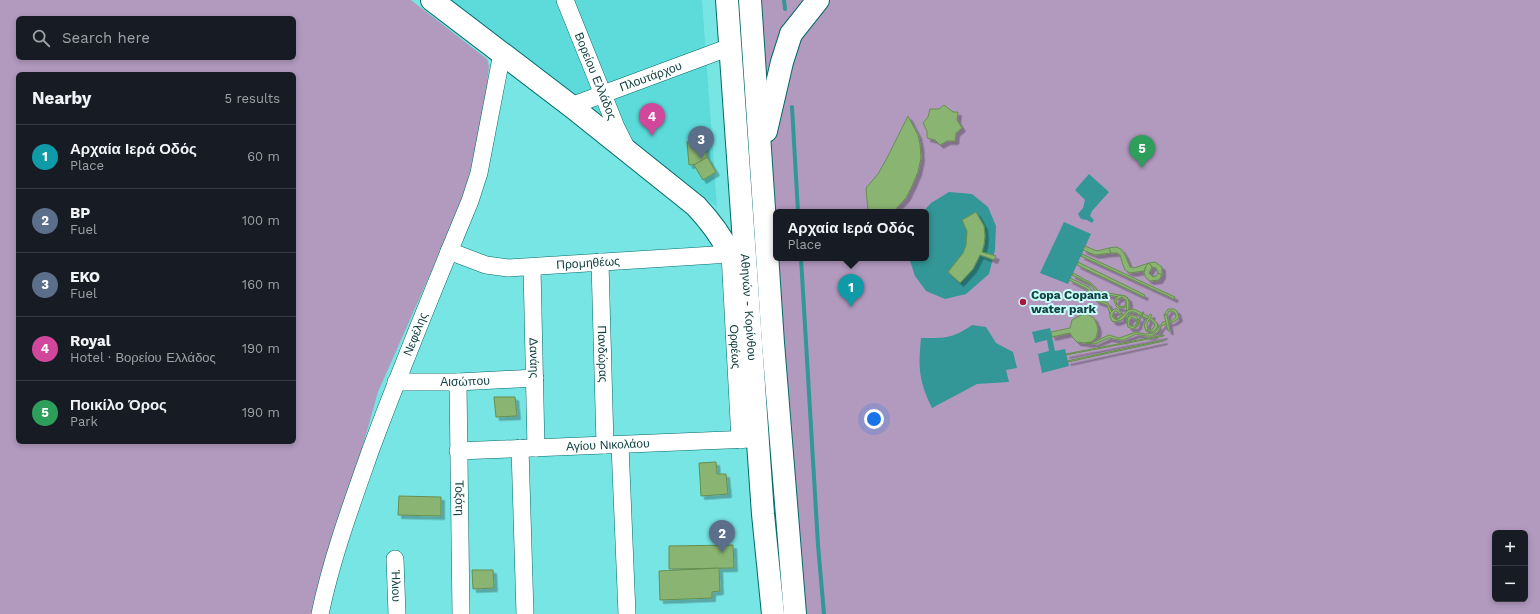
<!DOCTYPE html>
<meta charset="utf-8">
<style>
:root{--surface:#171b24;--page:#242831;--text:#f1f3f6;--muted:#9ea1a6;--line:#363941;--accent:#2563eb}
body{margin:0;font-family:"Work Sans",sans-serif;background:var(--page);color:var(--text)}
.controls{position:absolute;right:12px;bottom:12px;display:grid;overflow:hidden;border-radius:6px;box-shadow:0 2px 6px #0003}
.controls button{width:36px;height:36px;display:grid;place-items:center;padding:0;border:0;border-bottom:1px solid var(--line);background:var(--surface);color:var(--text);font:20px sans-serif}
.you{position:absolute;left:874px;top:419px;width:14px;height:14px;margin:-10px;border:3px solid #fff;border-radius:50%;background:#1a73e8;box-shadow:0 0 0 6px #1a73e833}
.badge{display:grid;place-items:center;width:26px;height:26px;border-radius:50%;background:var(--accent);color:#fff;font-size:13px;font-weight:700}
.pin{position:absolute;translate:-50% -33px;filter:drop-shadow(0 1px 2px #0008)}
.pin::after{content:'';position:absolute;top:21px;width:14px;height:12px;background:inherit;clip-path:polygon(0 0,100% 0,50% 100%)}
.popup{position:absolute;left:773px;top:209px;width:156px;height:52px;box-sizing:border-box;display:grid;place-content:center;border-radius:6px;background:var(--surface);filter:drop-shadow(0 1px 3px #0005);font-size:13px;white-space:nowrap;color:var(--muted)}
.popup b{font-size:15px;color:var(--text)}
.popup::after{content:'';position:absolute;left:50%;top:100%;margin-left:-8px;border:8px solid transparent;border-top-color:var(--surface)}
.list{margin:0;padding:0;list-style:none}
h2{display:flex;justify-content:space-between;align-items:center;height:52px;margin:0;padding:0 16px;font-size:17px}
h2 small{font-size:13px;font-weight:400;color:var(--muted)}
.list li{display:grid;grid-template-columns:26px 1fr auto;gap:12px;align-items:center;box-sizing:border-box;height:64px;padding:0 16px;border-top:1px solid var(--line)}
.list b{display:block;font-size:15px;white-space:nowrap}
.list p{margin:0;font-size:13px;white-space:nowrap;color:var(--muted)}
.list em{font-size:13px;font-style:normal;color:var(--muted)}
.icon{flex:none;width:22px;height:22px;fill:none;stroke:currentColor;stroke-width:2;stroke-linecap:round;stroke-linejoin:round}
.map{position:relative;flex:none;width:1540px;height:614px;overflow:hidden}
.search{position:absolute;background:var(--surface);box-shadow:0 2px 6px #0003;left:16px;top:16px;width:280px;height:44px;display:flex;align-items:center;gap:10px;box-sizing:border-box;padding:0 14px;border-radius:6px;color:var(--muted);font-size:15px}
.panel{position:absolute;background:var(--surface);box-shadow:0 2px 6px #0003;left:16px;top:72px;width:280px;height:372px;border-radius:6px}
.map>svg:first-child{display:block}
</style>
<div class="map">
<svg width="1540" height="614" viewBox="0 0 1540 614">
<defs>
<filter id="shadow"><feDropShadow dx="3.5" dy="3.5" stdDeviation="0" flood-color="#0004"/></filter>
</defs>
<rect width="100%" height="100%" fill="#77e5e3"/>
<path fill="#5cdbda" d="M444,0H702L717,207Z"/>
<g fill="#b29abf" fill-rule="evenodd">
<path d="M0,0H411L487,59L489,66L485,102L465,195L378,392L315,614H0ZM18,18H294V58H18ZM18,74H294V442H18Z"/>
<path d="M749,0H1540V614H799L741,336ZM776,212H926V258H776ZM1495,533H1525V599H1495Z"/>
</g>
<g fill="#329796">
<path d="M1089,174L1109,192L1092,211L1090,216L1094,220L1092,223L1087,220L1081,219L1078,214L1083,208L1085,200L1075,190Z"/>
<path d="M949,192L972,194L988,207L996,226L995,250L989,274L966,294L945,299L926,291L915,276L909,258H926V212H923L931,203Z"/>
<path d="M1064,222L1091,234L1068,284L1040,273Z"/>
<path d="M972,325L986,327L996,343L1013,352L1017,368L1006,370L1009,382L977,384L932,408C919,381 918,368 921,338C944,338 952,339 972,325Z"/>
<path d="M1050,328L1055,351L1065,349L1069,366L1042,373L1038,354L1049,351L1047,340L1035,343L1032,332Z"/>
</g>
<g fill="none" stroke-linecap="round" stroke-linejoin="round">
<g stroke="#329796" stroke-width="4">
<path d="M784,0L785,9"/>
<path d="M792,107L798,212"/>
<path d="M801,258L818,545L824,614"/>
</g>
</g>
<g fill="#8ab472" stroke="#678e4e" filter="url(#shadow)">
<path d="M944,105L953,112H958L957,120L962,128L956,133L955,141H947L940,145L935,140L927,138V131L923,123L928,117L930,109H939Z"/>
<path d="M908,116L918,135L920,144L921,158L918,172L912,186L906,198L893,212H868L866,188L878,174L887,158Z"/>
<path d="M705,141L707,163L689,165L687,142Z"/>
<path d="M707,157L716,172L703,180L694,165Z"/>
<path d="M976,212L984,226L985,236L984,245L982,252L996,256L994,260L980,255L973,269L960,283L948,272L963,253L966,245L967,231L962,220Z"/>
<path d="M1085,246L1097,251L1109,248L1111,253L1095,255L1083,250Z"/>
<path d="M1116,247L1121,249L1125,255L1130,267L1134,268L1149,263L1146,266L1144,271L1130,273L1125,270L1123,265L1120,255L1117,253H1111L1109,248Z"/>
<path d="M1082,254L1175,297L1174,299L1081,256Z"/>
<path d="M1078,262L1145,295L1144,297L1077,265Z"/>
<path d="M1155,262L1162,267V275L1158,273L1156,268L1152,267L1149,263Z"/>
<path d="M1149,263L1152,267L1149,273L1153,277L1156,276L1158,273L1162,275L1159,280L1150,281L1146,278L1144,273L1145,269L1146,266Z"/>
<path d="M1073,273L1091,283L1098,291L1125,296L1128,298L1129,304L1124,308V306L1126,304L1124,298L1097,293L1090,284L1072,275Z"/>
<path d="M1070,278L1089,287L1097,299L1108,303L1115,319L1120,318V314L1122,313V319L1117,322L1112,320L1107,305L1096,301L1087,289L1069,280Z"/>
<path d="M1119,295L1125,296L1128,299L1129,302L1128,322L1130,325L1135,327L1136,325L1137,320L1138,319L1139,321L1138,326L1135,328L1128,327L1127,323L1126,300L1122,297L1116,300L1117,305L1121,307L1124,306V308H1118L1116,306L1114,300Z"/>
<path d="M1114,309H1117L1122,313L1120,314L1116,311L1114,312L1112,316L1116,320L1120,318L1128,310L1134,309L1153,319L1158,325L1157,328L1153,332L1146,331L1148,330H1152L1155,325L1152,321L1134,312H1129L1122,320L1115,322L1112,321L1110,317V313Z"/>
<path d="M1168,309H1174L1177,311L1179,318L1175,321L1161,326L1158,332L1152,336H1146L1136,334L1124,340H1119L1109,338L1095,344L1085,343L1094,342L1109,335L1119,338L1136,332L1145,334L1154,333L1163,322L1171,321L1176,317L1175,313L1172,311H1169L1167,315H1164Z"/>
<path d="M1143,312H1144L1136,327L1132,329L1128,327L1127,321L1128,317L1132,315L1136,316L1138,319L1137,320L1132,317L1129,321L1130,326H1135Z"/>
<path d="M1083,314L1089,315L1094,318L1097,325L1098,330L1096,338L1091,342L1085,343L1077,342L1073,338L1070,333L1052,337L1051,332L1070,328L1072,320Z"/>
<path d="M1150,314L1152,315L1147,324L1148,330L1146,331L1144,325Z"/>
<path d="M1164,315H1167L1170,331H1168Z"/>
<path d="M1164,335V336L1066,355V354Z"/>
<path d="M1164,340V341L1068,362L1067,361Z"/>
<path d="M494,397H515L517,416L496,417Z"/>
<path d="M716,462L717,474H726L728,494L701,496L699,463Z"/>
<path d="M399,496L441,497V516L398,515Z"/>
<path d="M733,545L734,568L669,569V546Z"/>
<path d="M719,568L720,591L712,592V598L660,600L659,571Z"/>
<path d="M472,570H493L494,588L473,589Z"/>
</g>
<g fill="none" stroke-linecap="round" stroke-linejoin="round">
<g stroke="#006a6a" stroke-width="18">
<g id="minor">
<path id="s1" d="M565,0L616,127L627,149"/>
<path id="s2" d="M571,106L730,47"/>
<path id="s3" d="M449,251L486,265L508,268L730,254L740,440"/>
<path id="s4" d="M600,262L605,445"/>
<path id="s5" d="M532,267L536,448"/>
<path id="s6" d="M396,382H458L535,378"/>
<path id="s7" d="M458,382L461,614"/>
<path d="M620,445L627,614"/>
<path d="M520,448L525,614"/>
<path id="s8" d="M458,451L751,439"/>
<path id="s9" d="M395,559L397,614"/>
<path id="s10" d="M320,614C332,557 352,503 371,449C402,366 436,283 470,201L479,173L502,53"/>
</g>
</g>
<g stroke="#006a6a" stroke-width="24">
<g id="major">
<path d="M432,0L571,106L696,206C710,221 721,235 730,254"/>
<path d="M791,34L818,0"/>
</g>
</g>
<g stroke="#006a6a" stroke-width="24">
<g id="highway">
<path id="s11" d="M727,0L763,514L773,614"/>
<path d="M750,0L773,343L795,614"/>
<path d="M766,131L782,62L791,34"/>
</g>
</g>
<use href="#minor" stroke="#fff" stroke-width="17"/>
<use href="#major" stroke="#fff" stroke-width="22"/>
<use href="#highway" stroke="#fff" stroke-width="22"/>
</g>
<circle fill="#ac163d" stroke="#cafcfa" stroke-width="1.5" cx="1023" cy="302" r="4"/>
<g text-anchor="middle" stroke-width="4" stroke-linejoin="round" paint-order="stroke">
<g font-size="12" fill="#114242" stroke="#cafcfa">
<text dy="4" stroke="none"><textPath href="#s1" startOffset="82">Βορείου Ελλάδος</textPath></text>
<text dy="4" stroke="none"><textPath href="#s2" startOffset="85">Πλουτάρχου</textPath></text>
<text dy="4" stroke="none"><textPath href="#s3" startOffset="142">Προμηθέως</textPath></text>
<text dy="4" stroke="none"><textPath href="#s11" startOffset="308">Αθηνών - Κορίνθου</textPath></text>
<text dy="4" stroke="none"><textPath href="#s10" startOffset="296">Νεφέλης</textPath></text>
<text dy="4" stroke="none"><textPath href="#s3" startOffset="377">Ορφέως</textPath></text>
<text dy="4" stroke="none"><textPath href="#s4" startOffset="92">Πανδώρας</textPath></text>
<text dy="4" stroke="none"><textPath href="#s5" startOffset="91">Δανάης</textPath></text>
<text dy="4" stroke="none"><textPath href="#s6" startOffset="69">Αισώπου</textPath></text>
<text dy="4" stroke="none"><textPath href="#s8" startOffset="150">Αγίου Νικολάου</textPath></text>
<text dy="4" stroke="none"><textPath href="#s7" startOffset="116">Τοξότη</textPath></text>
<text dy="4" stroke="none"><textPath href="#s9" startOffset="27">Ήλιου</textPath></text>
</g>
<g font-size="12" font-weight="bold" fill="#114242" stroke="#cafcfa" text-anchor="start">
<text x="1031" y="299">Copa Copana<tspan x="1031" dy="14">water park</tspan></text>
</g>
</g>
</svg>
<div class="controls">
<button>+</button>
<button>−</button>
</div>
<div class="you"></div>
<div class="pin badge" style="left:851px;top:307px;background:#0f9aa8">1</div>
<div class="popup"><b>Αρχαία Ιερά Οδός</b>Place</div>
<div class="pin badge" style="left:722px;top:553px;background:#5c6f8a">2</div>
<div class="pin badge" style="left:701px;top:159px;background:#5c6f8a">3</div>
<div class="pin badge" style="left:652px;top:136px;background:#d1479c">4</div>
<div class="pin badge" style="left:1142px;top:168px;background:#2e9e5b">5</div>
<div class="search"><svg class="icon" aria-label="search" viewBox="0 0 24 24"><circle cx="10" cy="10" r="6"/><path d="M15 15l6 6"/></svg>Search here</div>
<section class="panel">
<h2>Nearby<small>5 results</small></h2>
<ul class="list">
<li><span class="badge" style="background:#0f9aa8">1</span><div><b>Αρχαία Ιερά Οδός</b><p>Place</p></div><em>60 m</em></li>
<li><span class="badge" style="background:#5c6f8a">2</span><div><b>BP</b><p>Fuel</p></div><em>100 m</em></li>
<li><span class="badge" style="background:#5c6f8a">3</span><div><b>EKO</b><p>Fuel</p></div><em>160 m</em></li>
<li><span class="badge" style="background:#d1479c">4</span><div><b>Royal</b><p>Hotel · Βορείου Ελλάδος</p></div><em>190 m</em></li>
<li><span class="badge" style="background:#2e9e5b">5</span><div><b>Ποικίλο Όρος</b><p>Park</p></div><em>190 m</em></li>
</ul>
</section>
</div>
